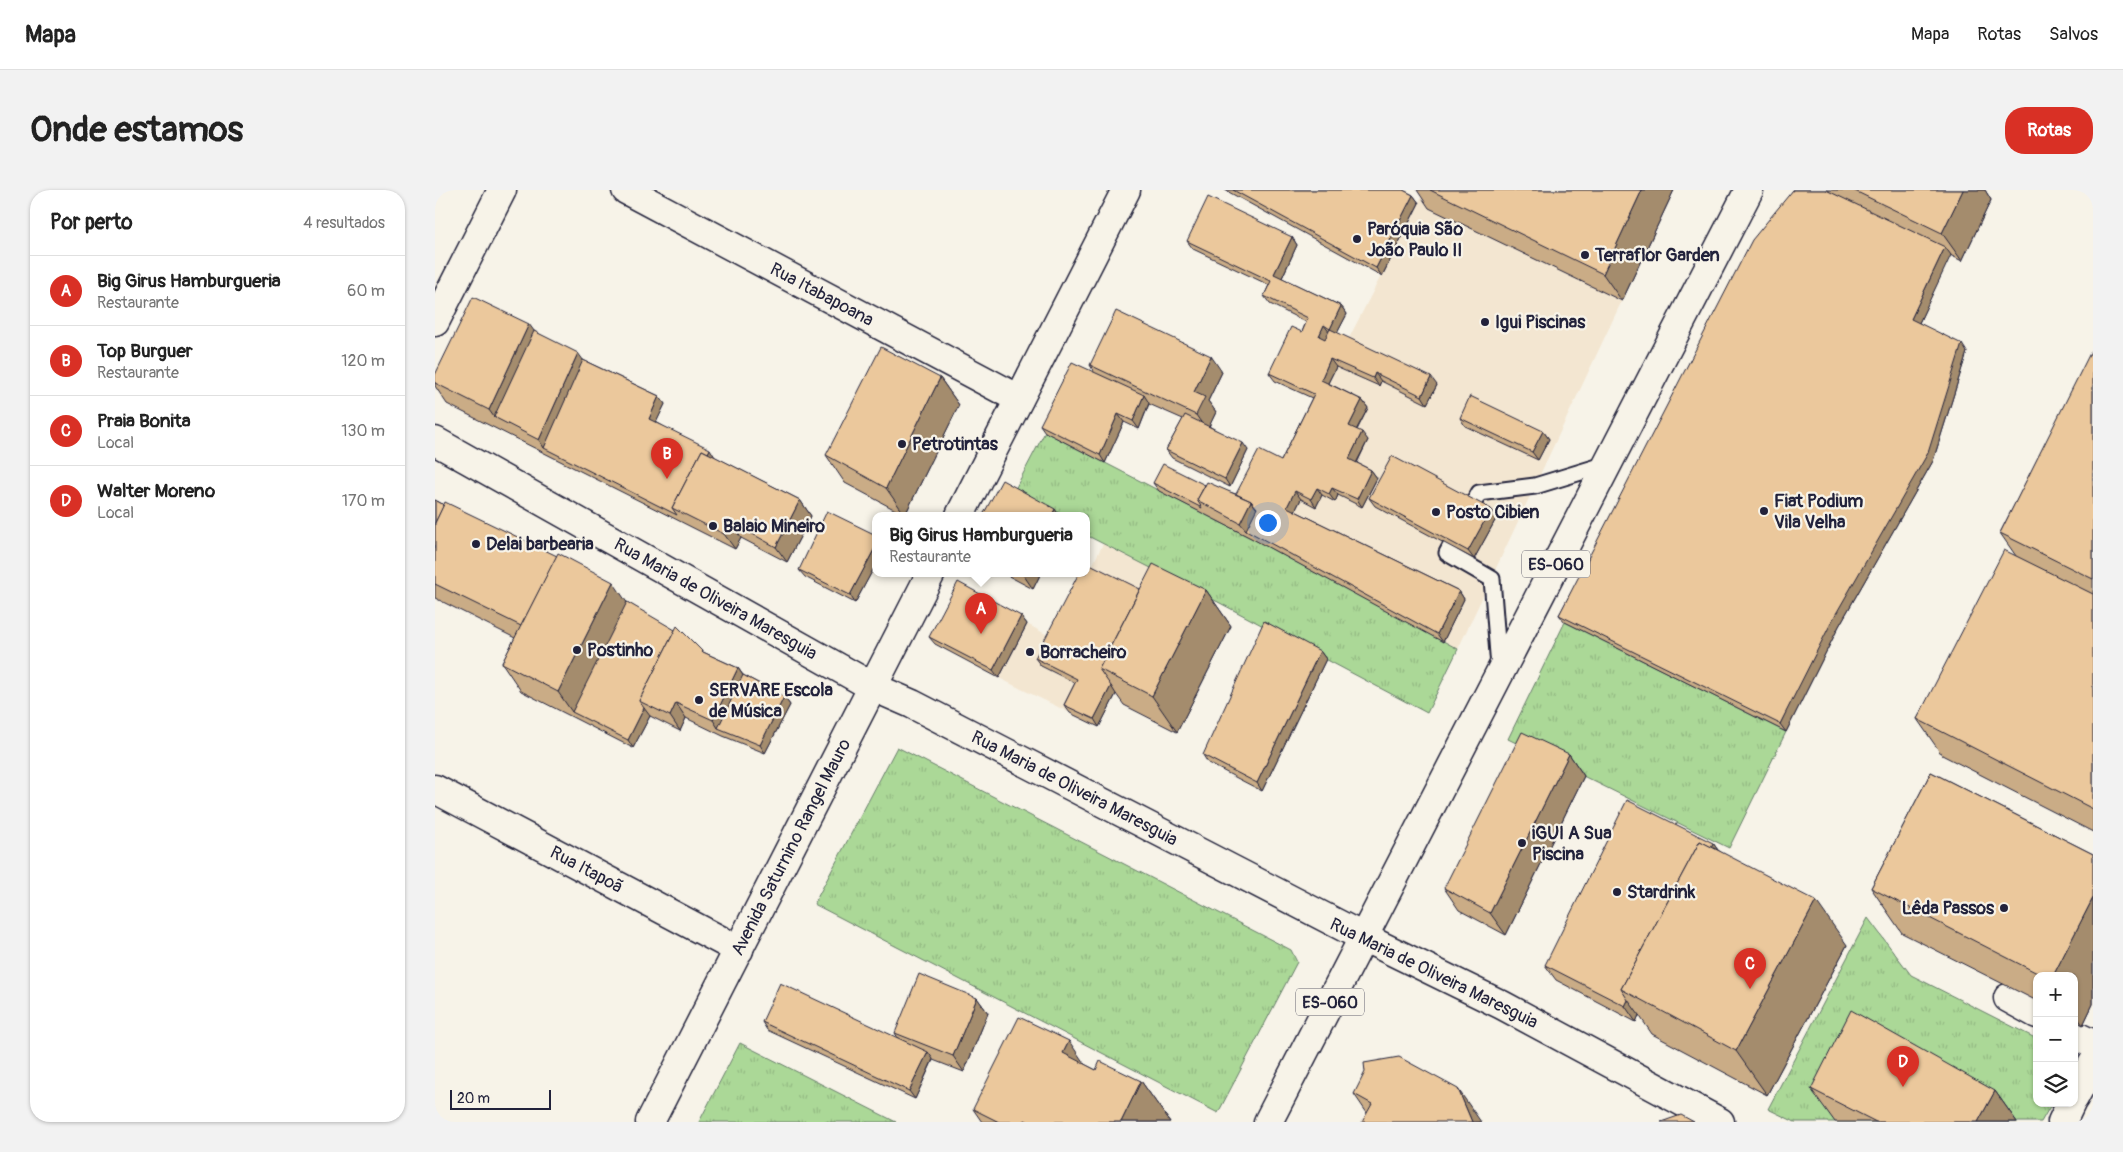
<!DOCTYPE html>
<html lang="pt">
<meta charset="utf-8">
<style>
:root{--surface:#fff;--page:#f2f2f2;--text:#222;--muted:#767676;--line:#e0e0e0;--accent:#d93025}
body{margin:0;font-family:Pangolin,sans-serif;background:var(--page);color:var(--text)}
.controls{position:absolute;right:15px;bottom:15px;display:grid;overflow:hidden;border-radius:10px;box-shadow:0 1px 4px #0004}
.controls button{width:45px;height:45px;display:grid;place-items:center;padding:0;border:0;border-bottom:1px solid var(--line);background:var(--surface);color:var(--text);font:25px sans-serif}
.scale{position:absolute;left:15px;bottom:12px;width:101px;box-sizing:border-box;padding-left:5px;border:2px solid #22223b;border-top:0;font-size:14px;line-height:18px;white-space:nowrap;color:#22223b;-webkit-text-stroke:4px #f7f3e8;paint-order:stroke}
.you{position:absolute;left:832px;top:332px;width:18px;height:18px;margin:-12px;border:4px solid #fff;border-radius:50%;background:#1a73e8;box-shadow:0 0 0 8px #1a73e833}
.badge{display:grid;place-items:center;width:32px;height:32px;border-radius:50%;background:var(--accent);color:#fff;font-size:16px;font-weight:700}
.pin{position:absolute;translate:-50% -41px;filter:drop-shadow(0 1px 2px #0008)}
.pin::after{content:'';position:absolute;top:26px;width:18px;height:15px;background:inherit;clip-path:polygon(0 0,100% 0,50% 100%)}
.popup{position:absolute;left:437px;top:322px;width:218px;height:65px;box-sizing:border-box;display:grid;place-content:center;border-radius:10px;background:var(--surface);filter:drop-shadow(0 1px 4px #0005);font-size:16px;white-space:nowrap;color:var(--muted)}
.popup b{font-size:19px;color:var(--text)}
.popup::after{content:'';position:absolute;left:50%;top:100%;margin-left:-10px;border:10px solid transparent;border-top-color:var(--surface)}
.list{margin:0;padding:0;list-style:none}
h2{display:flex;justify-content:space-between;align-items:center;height:65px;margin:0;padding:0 20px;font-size:21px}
h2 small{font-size:16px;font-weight:400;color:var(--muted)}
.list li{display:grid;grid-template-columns:32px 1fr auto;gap:15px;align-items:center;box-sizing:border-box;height:70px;padding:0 20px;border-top:1px solid var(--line)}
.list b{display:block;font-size:19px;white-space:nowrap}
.list p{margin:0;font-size:16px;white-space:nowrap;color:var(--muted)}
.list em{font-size:16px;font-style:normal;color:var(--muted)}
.icon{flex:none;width:28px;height:28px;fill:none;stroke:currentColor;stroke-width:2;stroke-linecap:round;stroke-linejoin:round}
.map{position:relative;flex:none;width:1658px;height:932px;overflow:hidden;border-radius:20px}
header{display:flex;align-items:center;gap:30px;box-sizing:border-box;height:70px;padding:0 25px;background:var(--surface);border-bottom:1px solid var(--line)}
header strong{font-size:24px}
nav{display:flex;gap:28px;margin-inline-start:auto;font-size:18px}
.intro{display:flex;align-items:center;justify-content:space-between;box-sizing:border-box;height:120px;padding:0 30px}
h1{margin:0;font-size:35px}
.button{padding:12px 22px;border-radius:20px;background:var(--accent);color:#fff;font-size:18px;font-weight:700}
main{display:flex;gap:30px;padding:0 30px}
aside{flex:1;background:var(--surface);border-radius:20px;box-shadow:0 1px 4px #0004}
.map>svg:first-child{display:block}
</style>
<header>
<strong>Mapa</strong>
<nav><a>Mapa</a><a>Rotas</a><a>Salvos</a></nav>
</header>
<div class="intro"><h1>Onde estamos</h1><a class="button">Rotas</a></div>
<main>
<aside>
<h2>Por perto<small>4 resultados</small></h2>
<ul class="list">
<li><span class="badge">A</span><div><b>Big Girus Hamburgueria</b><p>Restaurante</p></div><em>60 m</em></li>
<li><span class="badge">B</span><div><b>Top Burguer</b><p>Restaurante</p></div><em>120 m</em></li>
<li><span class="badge">C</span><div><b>Praia Bonita</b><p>Local</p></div><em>130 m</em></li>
<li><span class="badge">D</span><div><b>Walter Moreno</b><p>Local</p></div><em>170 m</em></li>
</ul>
</aside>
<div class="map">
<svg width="1658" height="932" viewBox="0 0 1658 932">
<defs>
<pattern id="grass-tufts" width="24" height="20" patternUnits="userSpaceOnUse" patternTransform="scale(1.25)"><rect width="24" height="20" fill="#abd897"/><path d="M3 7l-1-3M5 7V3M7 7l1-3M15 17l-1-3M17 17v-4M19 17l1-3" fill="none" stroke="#93b983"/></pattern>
</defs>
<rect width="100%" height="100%" fill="#f7f3e8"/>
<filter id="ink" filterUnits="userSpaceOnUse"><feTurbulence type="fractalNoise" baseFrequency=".02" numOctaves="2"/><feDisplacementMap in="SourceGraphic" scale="10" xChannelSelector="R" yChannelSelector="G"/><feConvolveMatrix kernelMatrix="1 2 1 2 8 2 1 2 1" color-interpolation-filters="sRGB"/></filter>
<g filter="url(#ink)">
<g fill="#f3e6d1">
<path d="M990,0H1239L1023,459L816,348L912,152Z"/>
<path d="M668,354L740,390L664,537L564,488L592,434L620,449Z"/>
</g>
<g fill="url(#grass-tufts)" stroke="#667d69">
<path d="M610,242L816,348L1023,459L992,523L785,413L651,345V325H614L577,305Z"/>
<path d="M1130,432L1351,542L1294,658L1073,549Z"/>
<path d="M462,557L856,760L862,772L783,923L379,714Z"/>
<path d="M1433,728L1476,785L1602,849V913H1617L1606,932H1360L1333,919Z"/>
<path d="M305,853L461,932H264Z"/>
</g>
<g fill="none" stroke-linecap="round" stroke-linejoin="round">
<g stroke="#22223b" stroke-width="19">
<path id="service" d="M1064,477L1057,389L1012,363L1044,303L1100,296L1172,274"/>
</g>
<g stroke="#22223b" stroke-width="31">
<g id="minor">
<path id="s1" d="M191,0L584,209"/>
<path id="s2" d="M0,599L304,760"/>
<path d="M1573,808L1602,824"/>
<path d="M1639,845L1658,854"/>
</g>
</g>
<g stroke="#22223b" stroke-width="31">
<g id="tertiary">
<path d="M928,747L1067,815L1285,932"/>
<path d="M1639,908L1658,873"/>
<path d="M1627,932L1636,913"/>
</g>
</g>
<g stroke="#22223b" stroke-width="31">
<g id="secondary">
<path d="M0,132L67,0"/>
<path id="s3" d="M0,251L438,497L477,514L928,747"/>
</g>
</g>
<g stroke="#22223b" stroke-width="31">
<g id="primary">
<path d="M525,325L691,0"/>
<path id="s4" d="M215,932L496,383"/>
<path d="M833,932L1314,0"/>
</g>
</g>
<use href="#service" stroke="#f7f3e8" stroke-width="15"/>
<use href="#minor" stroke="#f7f3e8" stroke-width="28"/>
<use href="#tertiary" stroke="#f7f3e8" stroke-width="28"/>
<use href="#secondary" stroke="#f7f3e8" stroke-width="28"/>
<use href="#primary" stroke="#f7f3e8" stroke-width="28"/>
</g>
<g fill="#caac86" stroke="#22223b">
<path d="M790,0H968L978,5L984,13L947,86Z"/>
<path d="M982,0H1239L1187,111L994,18Z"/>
<path d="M1358,0H1550L1556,10L1527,71L1515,65L1484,133L1532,162L1498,271L1404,436L1351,542L1130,432L1124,425Z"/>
<path d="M857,47L862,55L847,88L906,116L912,124L902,143L1002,195L992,214L946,191L944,196L901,177L893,193L927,210L933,218L922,240L933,250L922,273L936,280L942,288L927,317L903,305L900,312L887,305L881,317L866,309L860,321L1024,401L1029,409L1008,452L816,348L724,301L718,293L770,295L801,304L846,271L877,208L840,191L834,183L867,142L871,132L835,114L829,106L834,95L758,59L752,51Z"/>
<path d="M99,141L148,170L224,206L230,214L221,232L280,267L365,310L376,326L352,372L306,348L300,359L12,214L0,196V185Z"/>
<path d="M1658,160V642L1507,565L1482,529L1581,366L1565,343Z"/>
<path d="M655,175L787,182L773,211L781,222L774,236L813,260L795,297L737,268L731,260L748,229L714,214L704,239L689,232L670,273L610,242L605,235L659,182Z"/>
<path d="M505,188L524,215L470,325L410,293L391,265Z"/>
<path d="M1025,228L1108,241L1114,249L1103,270L1030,236Z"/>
<path d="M934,308L1056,319L1062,327L1039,369L940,316Z"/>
<path d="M0,310L192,412L268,462L303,478L308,485L349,507L355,515L330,563L288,546L251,528L245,541L215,526L198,558L86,501L67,473L80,448L0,408Z"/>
<path d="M441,345V374L420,413L370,387L364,380Z"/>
<path d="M568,383H606L598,399Z"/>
<path d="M705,399L771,400L796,436L742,542L689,515L681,504L664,537L635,523L629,515L640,493L606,476L600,468Z"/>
<path d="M586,426L592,434L564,488L500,454L494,447Z"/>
<path d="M885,461L891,469L827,601L773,573L768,565Z"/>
<path d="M1134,564L1149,586L1071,745L1024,720L1009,698Z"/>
<path d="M1496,582L1658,664V814L1648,835L1639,830V786H1602V811L1467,743L1436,698Z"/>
<path d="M1278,653L1283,660L1412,755L1332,905L1217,844L1204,825L1201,832L1121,790L1110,775Z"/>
<path d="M542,808L553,823L529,882L498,870L480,909L332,840L327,832L463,848L460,843Z"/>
<path d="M649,874L661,880L706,891L735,932H547L538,919Z"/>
<path d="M1376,899L1560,901L1582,932H1400Z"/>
<path d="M919,904L1046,932L932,923Z"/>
</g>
<g fill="#a48c6d" stroke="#22223b">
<path d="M1207,0H1239L1187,111L1168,84Z"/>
<path d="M1528,0H1550L1556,10L1527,71L1507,43Z"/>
<path d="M978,5L984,13L947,86L941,78Z"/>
<path d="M857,47L862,55L845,92L839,84Z"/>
<path d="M1510,57L1516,65L1482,137L1476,129Z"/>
<path d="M906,116L912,124L900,147L895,139Z"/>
<path d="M94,134L110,156L59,227L54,220Z"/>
<path d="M889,135L895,143L889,154L884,146Z"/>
<path d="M1527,154L1532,162L1498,271L1404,436L1351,542L1345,534Z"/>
<path d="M143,163L154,178L109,258L104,250Z"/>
<path d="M776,166L787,182L773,211L781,222L772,241L761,225L759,202Z"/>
<path d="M895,169L901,177L891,197L886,190Z"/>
<path d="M940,183L946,191L944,196L938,188Z"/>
<path d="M996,187L1002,195L992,214L987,206Z"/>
<path d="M505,188L524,215L470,325L451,298Z"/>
<path d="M709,205L714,213L704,239L698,231Z"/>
<path d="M224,206L230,214L219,237L214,229Z"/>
<path d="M927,210L933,218L919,244L914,236Z"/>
<path d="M683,224L689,232L670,273L665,265Z"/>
<path d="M1108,241L1114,249L1103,270L1097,262Z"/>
<path d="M927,242L933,250L919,277L914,269Z"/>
<path d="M808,253L813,260L795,297L790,289Z"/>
<path d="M275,259L280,267L244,321Z"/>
<path d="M936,280L942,288L927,317L922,309Z"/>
<path d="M882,298L887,305L881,317L876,309Z"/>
<path d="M897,298L903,305L900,312L894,304Z"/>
<path d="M860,301L866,309L858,325L852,317Z"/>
<path d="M365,310L376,326L352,372L341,357Z"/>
<path d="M816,311L827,326L811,340L805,333Z"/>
<path d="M620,319L624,325H617Z"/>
<path d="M1056,319L1062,327L1039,369L1033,361Z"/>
<path d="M296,332L306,348L300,359L289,344Z"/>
<path d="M441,356V374L420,413L415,405Z"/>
<path d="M587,383H606L598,399Z"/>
<path d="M178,392L197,420L137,522L123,502Z"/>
<path d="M771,400L796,436L742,542L717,506Z"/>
<path d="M1024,401L1029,409L1008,452L1002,444Z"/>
<path d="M586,426L592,434L564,488L558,480Z"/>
<path d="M885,461L891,469L827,601L822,593Z"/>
<path d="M303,478L313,493L283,538L278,530Z"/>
<path d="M676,496L681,504L664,537L659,529Z"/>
<path d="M349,507L355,515L330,563L325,555Z"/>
<path d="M241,513L251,528L245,541L235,526Z"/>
<path d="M209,518L215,526L198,558L193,550Z"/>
<path d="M1134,564L1149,586L1071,745L1055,723Z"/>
<path d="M1278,653L1289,669L1196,805Z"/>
<path d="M1658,708V814L1648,835L1639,823V786H1618Z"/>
<path d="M1381,711L1412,755L1332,905L1301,861Z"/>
<path d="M542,808L553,823L529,882L518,866Z"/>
<path d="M1193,810L1204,825L1201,832L1190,816Z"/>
<path d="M634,851L665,897L628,863Z"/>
<path d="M493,862L498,869L480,909L474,901Z"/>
<path d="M706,891L735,932H686Z"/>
<path d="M1023,899L1046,932H1037Z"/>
<path d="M1560,901L1582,932H1543Z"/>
</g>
<g fill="#ebc89c" stroke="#22223b">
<path d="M798,0H968L978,5L941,78Z"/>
<path d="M995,0H1207L1168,84Z"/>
<path d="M1358,0H1391L1510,57L1476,129L1527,154L1493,263L1398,429L1345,534L1124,425L1317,50Z"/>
<path d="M1418,0H1528L1507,43Z"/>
<path d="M773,7L857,47L839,84L906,116L895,139L889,135L884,146L890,149L895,139L996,187L987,206L940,183L938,188L895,169L886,190L927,210L914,236L927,242L914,269L936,280L922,309L897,298L894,304L882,298L876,309L860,301L852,317L1024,401L1002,444L811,340L822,318L816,311L801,304L824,260L846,271L879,204L834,183L856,137L867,142L873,128L829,106L836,91L752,51Z"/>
<path d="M38,107L94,134L54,220L0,193V185Z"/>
<path d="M681,121L776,166L759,202L770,207L761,225L655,175Z"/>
<path d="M99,141L143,163L104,250L59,227Z"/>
<path d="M446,157L505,188L451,298L391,265Z"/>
<path d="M1657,159L1658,160V389L1565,343Z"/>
<path d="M148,170L224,206L214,229L275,259L273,263L267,260L237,318L242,325L109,258Z"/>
<path d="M637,172L709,205L698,231L683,224L665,265L605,235Z"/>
<path d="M1035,206L1108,241L1097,262L1025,228Z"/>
<path d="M750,225L808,253L790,289L731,260Z"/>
<path d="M267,260L365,310L341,357L296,332L289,344L237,318Z"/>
<path d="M957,266L1056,319L1033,361L934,308Z"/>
<path d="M728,274L770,295L762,310L767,318L718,293Z"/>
<path d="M567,290L620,319L617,325H548Z"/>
<path d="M772,292L816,311L805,333L762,310Z"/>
<path d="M0,310L9,315L0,333Z"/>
<path d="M10,312L122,366L86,436L0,394V333Z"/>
<path d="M392,321L441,345V356L415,405L364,380Z"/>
<path d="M1569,360L1658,404V619L1482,529Z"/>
<path d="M123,363L178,392L123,502L67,473Z"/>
<path d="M651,372L705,399L664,479L676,496L659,529L629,515L642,489L600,468L644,383H651Z"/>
<path d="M718,374L771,400L717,506L664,479Z"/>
<path d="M523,392L586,426L558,480L494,447Z"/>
<path d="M192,412L240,440L204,511L209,518L193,550L137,522Z"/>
<path d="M829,431L885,461L822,593L768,565Z"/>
<path d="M242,436L268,462L303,478L278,530L241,513L235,526L204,511Z"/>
<path d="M308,485L349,507L325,555L283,538Z"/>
<path d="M1087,542L1134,564L1055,723L1009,698Z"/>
<path d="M1496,582L1658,664V708L1618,786H1608L1436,698Z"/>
<path d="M1192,610L1278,653L1276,657L1265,651L1186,799L1193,810L1190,816L1110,775Z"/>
<path d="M1265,651L1381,711L1301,861L1186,799Z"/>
<path d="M484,784L542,808L518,866L460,843Z"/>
<path d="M345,793L493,862L474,901L327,832Z"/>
<path d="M1416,820L1560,901L1543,932H1441L1376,899Z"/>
<path d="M584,827L634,851L628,863L661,880L665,871L706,891L686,932H594L590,930L588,932H564L538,919Z"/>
<path d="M964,867L1023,899L1037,932H927L937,914L919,904L930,882L929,873Z"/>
<path d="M1246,925L1259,932H1226Z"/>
</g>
</g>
<g fill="#22223b" stroke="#f7f3e8" stroke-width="2">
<circle cx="922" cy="49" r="5"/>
<circle cx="1150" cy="65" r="5"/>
<circle cx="1050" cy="132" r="5"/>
<circle cx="467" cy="254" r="5"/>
<circle cx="1329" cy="321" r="5"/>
<circle cx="1001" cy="322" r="5"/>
<circle cx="278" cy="336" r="5"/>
<circle cx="41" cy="354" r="5"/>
<circle cx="142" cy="460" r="5"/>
<circle cx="595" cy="462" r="5"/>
<circle cx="264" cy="510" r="5"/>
<circle cx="1087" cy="653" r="5"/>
<circle cx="1182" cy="702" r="5"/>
<circle cx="1569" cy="718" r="5"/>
</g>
<g text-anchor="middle" stroke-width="4.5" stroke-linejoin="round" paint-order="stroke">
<g fill="#f7f3e8" stroke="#62616f" stroke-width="1">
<rect x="1087" y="360.5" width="68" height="27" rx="4"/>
<rect x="861" y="798.5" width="68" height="27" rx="4"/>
</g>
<g font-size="16" font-weight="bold" fill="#22223b">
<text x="1121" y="380">ES-060</text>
<text x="895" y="818">ES-060</text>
</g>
<g font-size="18" font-weight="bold" fill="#22223b" stroke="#f7f3e8" text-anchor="start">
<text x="932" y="45">Paróquia São<tspan x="932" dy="21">João Paulo II</tspan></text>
<text x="1160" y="71">Terraflor Garden</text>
<text x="1060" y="138">Igui Piscinas</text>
<text x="477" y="260">Petrotintas</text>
<text x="1339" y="317">Fiat Podium<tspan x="1339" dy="21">Vila Velha</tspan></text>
<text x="1011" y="328">Posto Cibien</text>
<text x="288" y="342">Balaio Mineiro</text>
<text x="51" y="360">Delai barbearia</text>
<text x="152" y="466">Postinho</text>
<text x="605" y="468">Borracheiro</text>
<text x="274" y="506">SERVARE Escola<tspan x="274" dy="21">de Música</tspan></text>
<text x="1097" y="649">iGUI A Sua<tspan x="1097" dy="21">Piscina</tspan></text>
<text x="1192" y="708">Stardrink</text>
<text x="1559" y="724" text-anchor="end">Lêda Passos</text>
</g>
<g font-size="18" fill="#22223b" stroke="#f7f3e8">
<text dy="6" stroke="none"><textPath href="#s1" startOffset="222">Rua Itabapoana</textPath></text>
<text dy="6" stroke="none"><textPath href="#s3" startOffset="322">Rua Maria de Oliveira Maresguia</textPath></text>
<text dy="6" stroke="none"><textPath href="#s3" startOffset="728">Rua Maria de Oliveira Maresguia</textPath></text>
<text dy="6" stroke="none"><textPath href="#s4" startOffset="309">Avenida Saturnino Rangel Mauro</textPath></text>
<text dy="6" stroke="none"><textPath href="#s2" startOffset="172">Rua Itapoã</textPath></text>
<text transform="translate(999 783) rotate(26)" y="6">Rua Maria de Oliveira Maresguia</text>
</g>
</g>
</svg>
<div class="controls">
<button>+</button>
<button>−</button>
<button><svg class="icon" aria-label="layers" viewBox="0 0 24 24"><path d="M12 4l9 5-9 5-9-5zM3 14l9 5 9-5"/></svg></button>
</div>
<div class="scale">20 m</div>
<div class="you"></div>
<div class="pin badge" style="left:546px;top:444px">A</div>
<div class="popup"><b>Big Girus Hamburgueria</b>Restaurante</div>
<div class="pin badge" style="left:232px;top:289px">B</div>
<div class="pin badge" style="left:1315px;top:799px">C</div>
<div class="pin badge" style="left:1468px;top:897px">D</div>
</div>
</main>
